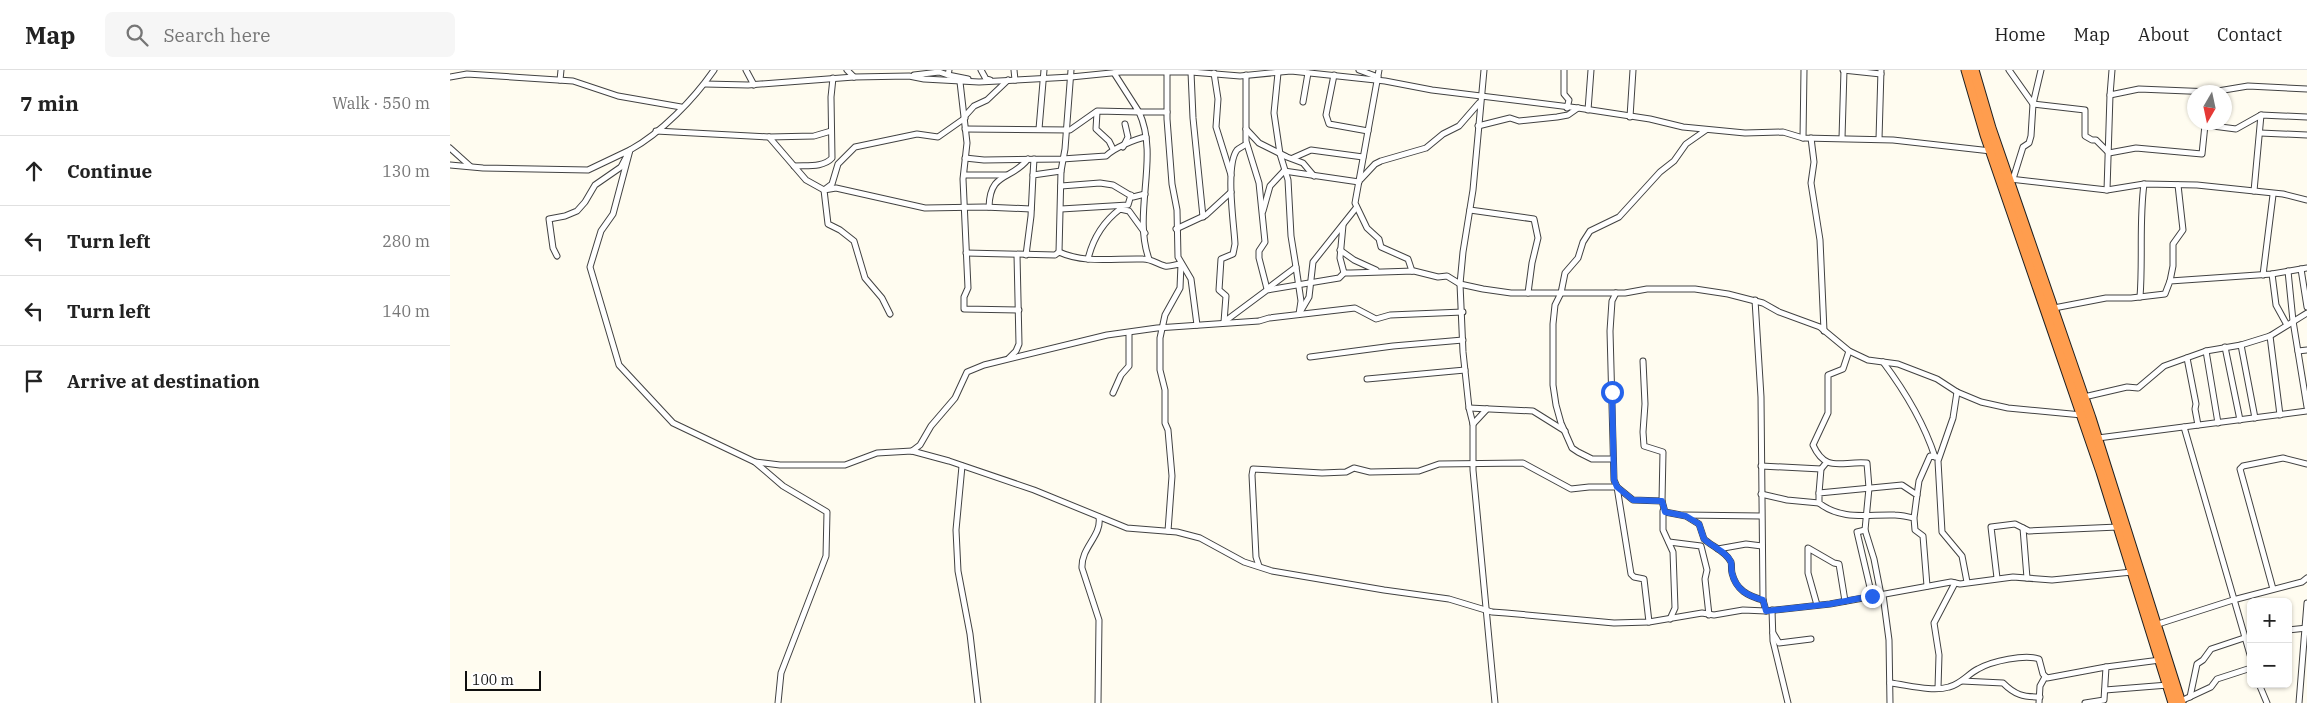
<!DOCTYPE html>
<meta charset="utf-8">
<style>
:root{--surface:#fff;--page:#f6f6f6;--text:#222;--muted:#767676;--line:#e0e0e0}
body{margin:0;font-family:"IBM Plex Serif",serif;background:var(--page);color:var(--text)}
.controls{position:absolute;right:15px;bottom:15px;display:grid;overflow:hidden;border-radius:8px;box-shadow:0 1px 4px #0004}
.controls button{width:45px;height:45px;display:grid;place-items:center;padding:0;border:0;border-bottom:1px solid var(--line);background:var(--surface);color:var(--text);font:25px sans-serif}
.compass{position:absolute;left:1737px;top:15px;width:45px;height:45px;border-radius:50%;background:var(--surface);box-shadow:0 1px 4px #0004;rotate:189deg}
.scale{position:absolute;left:15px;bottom:12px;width:76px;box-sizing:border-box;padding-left:5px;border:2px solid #0f0f0f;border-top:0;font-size:14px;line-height:18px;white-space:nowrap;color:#0f0f0f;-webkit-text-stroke:4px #fff;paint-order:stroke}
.stop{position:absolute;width:15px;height:15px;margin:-11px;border:4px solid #2563eb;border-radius:50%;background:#fff}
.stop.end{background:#2563eb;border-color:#fff;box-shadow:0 1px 5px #0008}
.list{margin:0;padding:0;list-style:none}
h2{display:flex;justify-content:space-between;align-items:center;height:65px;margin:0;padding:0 20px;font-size:21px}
h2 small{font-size:16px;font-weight:400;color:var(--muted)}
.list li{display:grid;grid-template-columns:32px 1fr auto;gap:15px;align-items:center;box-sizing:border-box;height:70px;padding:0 20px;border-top:1px solid var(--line)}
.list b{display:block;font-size:19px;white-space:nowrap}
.list em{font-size:16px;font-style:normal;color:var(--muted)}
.icon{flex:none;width:28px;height:28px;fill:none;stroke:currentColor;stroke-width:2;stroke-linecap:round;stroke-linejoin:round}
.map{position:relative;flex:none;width:1857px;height:633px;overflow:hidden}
header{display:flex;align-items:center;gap:30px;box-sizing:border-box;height:70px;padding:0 25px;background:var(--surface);border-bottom:1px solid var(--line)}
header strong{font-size:24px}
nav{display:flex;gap:28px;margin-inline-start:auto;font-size:18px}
.search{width:350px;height:45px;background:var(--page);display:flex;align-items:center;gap:12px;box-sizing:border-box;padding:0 18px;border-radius:8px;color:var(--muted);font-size:19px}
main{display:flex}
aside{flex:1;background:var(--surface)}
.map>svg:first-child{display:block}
</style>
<header>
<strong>Map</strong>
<div class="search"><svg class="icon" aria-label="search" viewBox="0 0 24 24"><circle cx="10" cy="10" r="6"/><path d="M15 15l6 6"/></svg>Search here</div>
<nav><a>Home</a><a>Map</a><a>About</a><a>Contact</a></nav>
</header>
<main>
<aside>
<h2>7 min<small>Walk · 550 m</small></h2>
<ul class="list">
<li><svg class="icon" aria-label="ahead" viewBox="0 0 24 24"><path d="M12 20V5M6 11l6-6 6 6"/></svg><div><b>Continue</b></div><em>130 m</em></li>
<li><svg class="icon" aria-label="left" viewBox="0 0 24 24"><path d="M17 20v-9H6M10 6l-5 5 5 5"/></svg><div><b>Turn left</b></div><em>280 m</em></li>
<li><svg class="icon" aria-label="left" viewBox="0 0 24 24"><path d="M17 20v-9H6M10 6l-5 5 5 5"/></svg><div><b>Turn left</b></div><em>140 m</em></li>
<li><svg class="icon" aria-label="arrive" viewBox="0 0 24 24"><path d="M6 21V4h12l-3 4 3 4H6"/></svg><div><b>Arrive at destination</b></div></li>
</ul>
</aside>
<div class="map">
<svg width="1857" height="633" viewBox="0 0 1857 633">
<rect width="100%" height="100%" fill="#fffcf0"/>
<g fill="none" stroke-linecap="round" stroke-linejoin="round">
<g stroke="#424242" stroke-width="7">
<g id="street">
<path d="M264,0C244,29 211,63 180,80L163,144L151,161L140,197L169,295L223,353L305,392L333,416L377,442L376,486L331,603L328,633"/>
<path d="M296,0L304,15"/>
<path d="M397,0L404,7"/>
<path d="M499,0L498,5L518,9"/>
<path d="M531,0L536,9L540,10"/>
<path d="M564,0L565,10"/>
<path d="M909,0L928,7"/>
<path d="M929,0L905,133L917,158L929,169L931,177L958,189L962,201"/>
<path d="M1034,0L1023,120L1013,182L1010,214L1013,282L1019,338L1023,354V400L1045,633"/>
<path d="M1114,0V24L1119,30L1117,38"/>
<path d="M1393,0L1431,4"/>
<path d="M1559,0L1583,34L1635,40V66L1642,70H1646L1659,83L1686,78L1752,84L1755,55L1786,59L1811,45L1857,47"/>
<path d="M1662,0L1660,25L1689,19L1762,22L1798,16L1857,19"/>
<path d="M717,2V49L722,114L727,140L728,187L741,209L747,255"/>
<path d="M741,2L743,48L753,147"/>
<path d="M764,3L768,29L766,57L781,105"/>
<path d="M828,3L824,43L830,84L838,110L841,166L846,197"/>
<path d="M464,5L489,2L498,5"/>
<path d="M796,5V71L809,113L815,172L809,181V188L817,219L846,197L851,231L849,244"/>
<path d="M884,5L876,45L879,54L918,61"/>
<path d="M0,7L17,4L123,11L168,26L231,37"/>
<path d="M110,10L111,0"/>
<path d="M510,12L517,73L513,109L518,218L514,227V239L569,240"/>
<path d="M255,14L298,15L404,7L459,6L474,9L529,12L621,7L671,2H741L790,6L841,1L935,11L982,20L1128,38L1200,49L1233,57L1295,63L1333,62L1353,68L1443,70L1541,81"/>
<path d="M853,32L858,3"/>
<path d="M1138,40L1141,0"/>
<path d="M647,42L646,59L659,71L663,79"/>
<path d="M515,46L524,36L537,30L558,10"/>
<path d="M1180,47L1183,0"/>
<path d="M1028,56L1060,48L1069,51L1107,47L1118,45L1128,38"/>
<path d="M515,59L620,60L647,41L689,42L664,3"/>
<path d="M589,59L594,0"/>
<path d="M796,59L809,73L837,87L853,93L864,106"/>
<path d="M206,61L319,67L364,66L381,61"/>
<path d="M1810,63L1857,65"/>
<path d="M319,67L356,110L374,120L382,114L388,94L405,77L467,64L488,67L515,48"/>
<path d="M1353,68L1354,0"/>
<path d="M1361,68L1364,92L1361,113L1370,170L1374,261"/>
<path d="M1392,68L1394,0"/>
<path d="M1429,69L1431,0"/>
<path d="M673,77L678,67L675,54"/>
<path d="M0,78L20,96"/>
<path d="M515,88L534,90L612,89L656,86C664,78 685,69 696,67"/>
<path d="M843,88L861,80L913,87"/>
<path d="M0,95L33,98L138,100L180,80L171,97L145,115L135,132L127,141L115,146L99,149L103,178L107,186"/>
<path d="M344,96C356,95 373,98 382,88L381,27L383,8"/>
<path d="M834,101L909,112"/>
<path d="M514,105H556"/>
<path d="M583,105L584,89"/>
<path d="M911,109L925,94L931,91L976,78L993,64L1009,56L1029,33"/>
<path d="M1560,109L1657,120L1694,114L1747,115L1833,124L1857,130"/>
<path d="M1563,109L1573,77L1579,73L1581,66L1583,34L1591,0"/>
<path d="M611,116L650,113L663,115L683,127L695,124"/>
<path d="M1657,120L1660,25"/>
<path d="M1804,121L1811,45"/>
<path d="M539,137C540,101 561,111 578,89"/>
<path d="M611,139L678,135L681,125"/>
<path d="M1020,140L1084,149L1088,168L1082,193L1078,223"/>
<path d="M813,141L820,116L834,101"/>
<path d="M893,155L890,188L894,203"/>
<path d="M726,159L756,145L781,122"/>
<path d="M890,180L904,190L926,200"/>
<path d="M609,182L611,101L615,79L621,0"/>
<path d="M516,183L605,185L609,182C635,194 666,188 693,189C702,189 707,194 715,196C720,197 726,194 731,194L730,218L715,245L710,268V300L715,320V353L718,360L722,406L718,461"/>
<path d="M576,185L581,146L583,105L611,101"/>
<path d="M638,189C643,168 653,152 670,139L679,141L695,163"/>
<path d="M699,189C682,143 710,87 689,42H717"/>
<path d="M1851,199L1857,237"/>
<path d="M1838,201L1843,251L1857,337"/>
<path d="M1822,204L1826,235L1837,255"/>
<path d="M1813,205L1823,125"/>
<path d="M1720,211L1723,196V174L1733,160L1728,115"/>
<path d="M1166,223L1162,231L1160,261L1164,410L1167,417L1181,504L1184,507L1194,509L1199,552"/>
<path d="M1690,227C1693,189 1689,151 1694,114"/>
<path d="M1305,230L1311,327L1313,530L1316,541"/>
<path d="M1604,238L1656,228H1681L1715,224L1720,211L1822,204L1857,198"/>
<path d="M440,244L432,228L415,208L404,171L390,160L378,154L374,120L386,118L475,138L534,137L581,139"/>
<path d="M849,244L859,227L863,192L906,138"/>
<path d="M774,252L817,220L889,208L894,203H901L964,201L988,207L997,206L1010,214L1033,219L1061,223H1175L1197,219H1245L1278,224L1313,233L1329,242L1370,257L1399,281L1418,290L1448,294L1487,309L1507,322L1531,332L1558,338L1632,345"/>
<path d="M774,252L776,226L769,220L771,189L783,184L785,174C784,154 775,96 787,80C789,78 794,76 796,74"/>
<path d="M1820,266L1830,345"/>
<path d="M1791,275L1805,348"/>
<path d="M1775,277L1790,350"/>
<path d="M1399,281L1393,299L1378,305V343L1363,375C1376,403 1390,391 1417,393L1419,418L1415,460L1424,489L1431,525"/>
<path d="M1756,281L1768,353"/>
<path d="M1848,281L1857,280"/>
<path d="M860,287L943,276L1013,270"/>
<path d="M559,288L566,281L569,274L567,185"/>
<path d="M1737,288L1746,334L1745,339L1748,355"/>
<path d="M1193,291L1195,334L1193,362L1194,376L1213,382L1212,431"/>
<path d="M1433,292C1454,320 1474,353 1485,387"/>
<path d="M917,309L1015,300"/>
<path d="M1507,322L1503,348L1488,391L1492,462L1512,486L1517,512"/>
<path d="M663,323L671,305L679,296V263"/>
<path d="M1634,327L1677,317L1688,318L1714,296L1756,281L1791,275L1820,266L1857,243"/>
<path d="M1019,338L1083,341L1115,361"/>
<path d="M1023,354L1037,339"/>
<path d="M1734,357L1801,588"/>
<path d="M1648,368L1857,341"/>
<path d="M462,381L470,375L481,356L505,328L517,302L534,295L657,265L707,258L809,251L819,248L905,238L926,249L940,245L1013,242"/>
<path d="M1163,389H1142L1128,382L1122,378L1111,353L1106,335L1103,315V254L1105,235L1111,223L1115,203L1128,188L1133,172L1140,161L1169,147L1210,102L1224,91L1236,74L1256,60"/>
<path d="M305,392L330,395H395L427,383L462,381L499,391L584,420L677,458L727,462L750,468L794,492L822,501L934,520L999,529L1042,542L1056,543L1164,553L1199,552L1252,543L1264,545L1293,540L1316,541L1380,534L1501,512L1510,514L1563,507L1602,510L1682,502"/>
<path d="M512,396L506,460L508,501L520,564L528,633"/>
<path d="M1311,396L1371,399"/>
<path d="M1369,423L1371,399L1376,393"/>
<path d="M1311,424L1337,430L1369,433"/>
<path d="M1467,425L1469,411L1480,386L1487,387"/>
<path d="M1213,441V460L1223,482L1225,538L1220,549"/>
<path d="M1234,445L1311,446"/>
<path d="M1464,448L1467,425L1452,415L1369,423V433C1392,451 1418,444 1445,445C1451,445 1458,447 1464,448L1465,460L1473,466L1477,516"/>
<path d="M1573,458L1577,508"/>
<path d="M1415,460L1407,462L1422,526"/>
<path d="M1219,472L1251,476L1257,500L1255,509L1259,545"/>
<path d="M1268,479L1296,474L1312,476"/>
<path d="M809,496L806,487L802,405L803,399L872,403L896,402L904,398L920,402L969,401L989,394L1073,393L1121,419L1139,417H1167L1183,430L1212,431L1215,442L1236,446L1249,454L1254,469C1261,476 1276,481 1281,492C1282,495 1281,500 1282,503C1286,520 1298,526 1313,530"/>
<path d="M1547,508L1541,457L1565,454L1579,461L1668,457"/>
<path d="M1823,519L1790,399L1793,396L1833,388L1857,394"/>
<path d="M1433,525L1439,570L1440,633"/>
<path d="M1367,535L1358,503V478L1384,493L1389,494L1395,531"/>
<path d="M1322,540L1323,571L1338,633"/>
<path d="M1705,555L1783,530L1852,512L1857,508"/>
<path d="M1838,560L1857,558"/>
<path d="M1323,563L1329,573L1361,569"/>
<path d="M1512,611L1553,613C1565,625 1573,627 1590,627"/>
<path d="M1440,613C1458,615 1482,622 1499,617C1511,614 1518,604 1528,599C1542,591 1575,584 1589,589L1593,604L1597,608L1656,597"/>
<path d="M1809,614L1817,633"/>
<path d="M1488,618L1489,585L1484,553L1505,513"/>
<path d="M1655,620L1718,615"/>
<path d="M1740,627L1747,594L1753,590L1761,579L1794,568"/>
<path d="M1731,631L1761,617L1767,609L1801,598"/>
<path d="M648,633L649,550L632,498C631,477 652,466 649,447"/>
<path d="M1589,633L1590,616L1595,607"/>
<path d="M1635,633L1654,630L1656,597L1710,590"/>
<path d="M1849,633L1857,533"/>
</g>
</g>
<g stroke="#202020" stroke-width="11">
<g id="highway">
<path d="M1516,0L1535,65L1651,402L1723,633"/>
<path d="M1524,0L1541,58L1641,348L1731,633"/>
</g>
</g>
<use href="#street" stroke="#fff" stroke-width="5"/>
<use href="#highway" stroke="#ff9d4e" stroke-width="9"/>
</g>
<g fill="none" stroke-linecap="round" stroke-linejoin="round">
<path stroke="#2563eb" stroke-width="6" d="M1162,322L1164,410L1167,417L1183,430L1212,431L1215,442L1236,446L1249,454L1254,469C1261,476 1276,481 1281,492C1282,495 1281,500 1282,503C1286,520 1298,526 1313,530L1316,541L1380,534L1422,526"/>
</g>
</svg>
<div class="controls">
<button>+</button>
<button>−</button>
</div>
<svg class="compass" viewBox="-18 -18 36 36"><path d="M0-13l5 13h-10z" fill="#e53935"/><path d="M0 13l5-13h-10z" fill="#767676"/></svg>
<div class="scale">100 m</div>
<div class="stop" style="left:1162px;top:322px"></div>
<div class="stop end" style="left:1422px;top:526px"></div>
</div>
</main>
